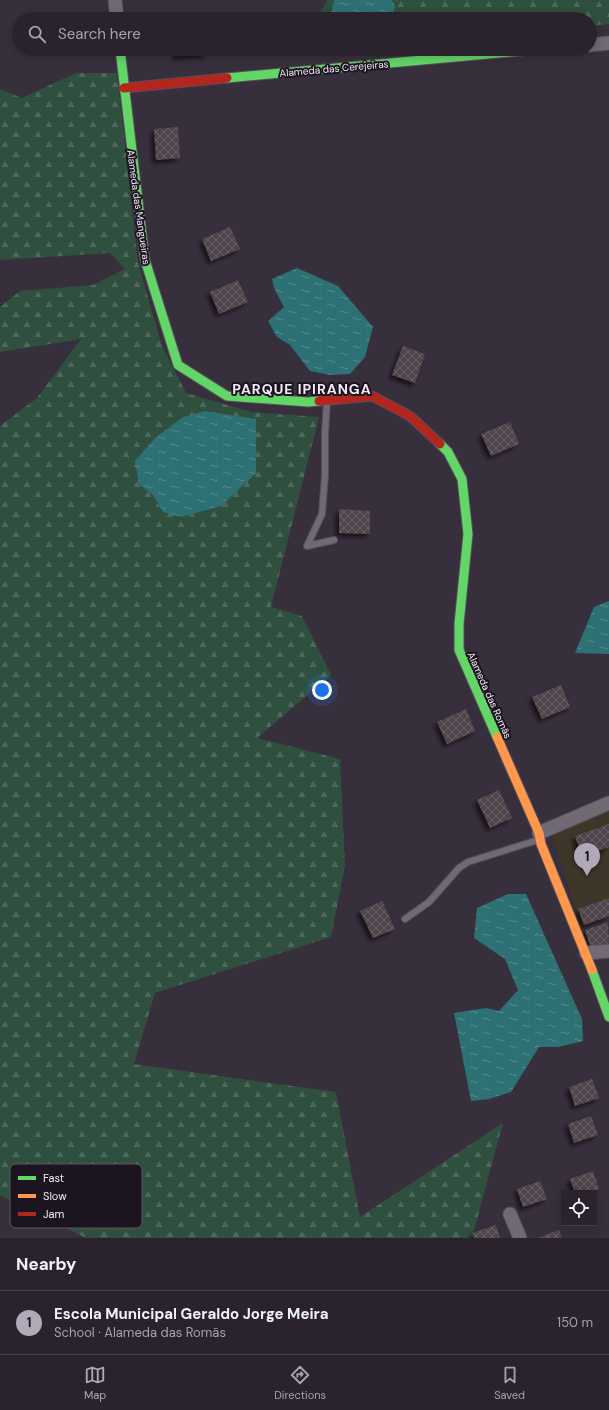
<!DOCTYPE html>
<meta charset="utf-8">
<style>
:root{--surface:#2a232d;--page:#322b35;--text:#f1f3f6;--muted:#a5a4aa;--line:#464049;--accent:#b2a9b8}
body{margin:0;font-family:"DM Sans",sans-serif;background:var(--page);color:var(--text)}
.controls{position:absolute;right:12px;bottom:12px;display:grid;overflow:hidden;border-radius:0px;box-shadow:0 2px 10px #0003}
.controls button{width:36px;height:36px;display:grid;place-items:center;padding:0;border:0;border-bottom:1px solid var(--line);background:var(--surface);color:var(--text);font:20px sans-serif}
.you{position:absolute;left:322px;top:690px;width:14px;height:14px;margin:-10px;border:3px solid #fff;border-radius:50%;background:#1a73e8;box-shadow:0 0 0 6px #1a73e833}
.badge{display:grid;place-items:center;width:26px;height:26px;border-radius:50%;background:var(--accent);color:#111;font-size:13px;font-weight:700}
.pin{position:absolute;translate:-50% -33px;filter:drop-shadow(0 1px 2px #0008)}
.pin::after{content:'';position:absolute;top:21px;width:14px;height:12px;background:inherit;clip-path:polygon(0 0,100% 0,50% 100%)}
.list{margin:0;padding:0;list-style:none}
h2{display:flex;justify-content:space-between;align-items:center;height:52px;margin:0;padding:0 16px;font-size:17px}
h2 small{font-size:13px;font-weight:400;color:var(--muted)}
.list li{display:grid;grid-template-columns:26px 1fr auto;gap:12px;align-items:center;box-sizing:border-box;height:64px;padding:0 16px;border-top:1px solid var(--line)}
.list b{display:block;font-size:15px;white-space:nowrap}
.list p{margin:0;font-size:13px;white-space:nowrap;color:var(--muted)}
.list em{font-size:13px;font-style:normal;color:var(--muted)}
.icon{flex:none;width:22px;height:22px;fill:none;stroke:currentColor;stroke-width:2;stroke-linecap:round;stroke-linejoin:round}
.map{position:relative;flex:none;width:609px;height:1238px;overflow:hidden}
.search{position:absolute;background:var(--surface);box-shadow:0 2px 10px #0003;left:12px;right:12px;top:12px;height:44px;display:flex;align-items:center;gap:10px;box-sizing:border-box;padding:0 14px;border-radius:22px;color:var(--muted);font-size:15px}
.sheet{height:116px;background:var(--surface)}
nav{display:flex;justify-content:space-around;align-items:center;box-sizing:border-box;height:56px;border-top:1px solid var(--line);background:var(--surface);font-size:11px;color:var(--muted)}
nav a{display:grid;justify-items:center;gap:2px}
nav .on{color:var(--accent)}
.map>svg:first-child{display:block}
</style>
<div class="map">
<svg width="609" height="1238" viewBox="0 0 609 1238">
<defs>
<pattern id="forest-firs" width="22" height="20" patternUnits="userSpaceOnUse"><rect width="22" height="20" fill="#2f503e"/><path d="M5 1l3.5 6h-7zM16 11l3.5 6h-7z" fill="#4e695b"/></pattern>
<pattern id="water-ripples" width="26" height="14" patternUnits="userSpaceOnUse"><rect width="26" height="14" fill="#2d7174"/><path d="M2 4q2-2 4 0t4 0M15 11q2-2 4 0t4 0" fill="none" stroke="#568c90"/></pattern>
<pattern id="building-cross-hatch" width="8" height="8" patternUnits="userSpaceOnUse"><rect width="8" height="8" fill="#4f444c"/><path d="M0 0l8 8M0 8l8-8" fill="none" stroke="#695f67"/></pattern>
<filter id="shadow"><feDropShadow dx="-3.5" dy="3.5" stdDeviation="2" flood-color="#0009"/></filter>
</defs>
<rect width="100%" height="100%" fill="#382f3c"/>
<path fill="#3e3629" d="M609,810V917L581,927L552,834Z"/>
<g fill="url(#forest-firs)">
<path d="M325,0H609V24L590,26V19H319L318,16L327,1Z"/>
<path d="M76,73H117L138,263L162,346L186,393L252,412L319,417L271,607L302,616L331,675L257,738L340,759L345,866L331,937L155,993L134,1064L336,1092L360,1217L503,1123L472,1238H86L0,1195V426L37,398L81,339L0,352V307L20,291L93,285L125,269L110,253L0,260V89L22,98Z"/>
</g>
<g fill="url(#water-ripples)">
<path d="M334,0H391L395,6L392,19H334L331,16Z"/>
<path d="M297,268L338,286L373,327L365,357L350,374L330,375L310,371L290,345L277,337L268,321L284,307L274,288L272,279Z"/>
<path d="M205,411L256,419V473L221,506L181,517L163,512L153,495L139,484L135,461L155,438L183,417Z"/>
<path d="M609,601V654L575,653L594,607Z"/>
<path d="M508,894H526L582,1019L583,1041L558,1047H539L511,1092L489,1099L471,1101L454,1013L486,1008L499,1011L518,990L505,959L474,938L477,908Z"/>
</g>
<g fill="url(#building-cross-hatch)" filter="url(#shadow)">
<path d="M176,49H207L208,54L177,56Z"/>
<path d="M178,127L180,158L156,160L154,129Z"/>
<path d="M230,227L240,249L211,261L202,239Z"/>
<path d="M238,280L248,302L219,314L210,292Z"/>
<path d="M403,346L425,354L415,383L392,375Z"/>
<path d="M510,422L519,444L491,456L481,434Z"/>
<path d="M339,509L370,511V534L339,533Z"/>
<path d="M561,685L570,707L542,719L532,697Z"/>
<path d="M466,709L475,731L447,744L437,722Z"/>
<path d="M499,790L512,818L490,828L477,800Z"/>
<path d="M609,824V847L582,856L575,836Z"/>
<path d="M609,898V916L584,925L578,909Z"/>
<path d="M382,901L395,929L373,938L360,911Z"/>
<path d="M608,922L609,943L591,949L585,930Z"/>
<path d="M592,1079L599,1098L575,1106L569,1087Z"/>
<path d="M591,1116L598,1135L574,1143L568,1124Z"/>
<path d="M593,1171L599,1189L589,1193H575L570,1179Z"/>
<path d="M540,1181L547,1199L523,1207L517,1189Z"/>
<path d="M496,1225L500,1238H474L472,1233Z"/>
<path d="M559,1230L562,1238H537Z"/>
</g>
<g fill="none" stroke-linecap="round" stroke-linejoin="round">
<g stroke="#564e5a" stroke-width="8">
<g id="lane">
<path d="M327,401L325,433V475L322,514L307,546L334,540"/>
<path d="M405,919L429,902L459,868L468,862L538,840"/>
</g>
</g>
<g stroke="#564e5a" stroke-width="15">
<g id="street">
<path d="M115,0L117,19"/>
<path d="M590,45L609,43"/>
<path d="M539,833L609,803"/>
<path d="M586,953L609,951"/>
<path d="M510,1214L520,1238"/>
</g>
</g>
<g stroke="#564e5a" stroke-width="11">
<g id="fast">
<path d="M120,49L145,260L178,365L227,396L308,402L319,401"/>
<path d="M227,78L543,49"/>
<path d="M440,444L448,452L462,479L468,534L459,624V650L497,737"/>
<path d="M592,970L609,1017"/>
</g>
</g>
<g stroke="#564e5a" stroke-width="11">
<path id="slow" d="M497,737L539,833L541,844L592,970"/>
</g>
<g stroke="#564e5a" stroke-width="11">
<g id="jam">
<path d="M124,88L227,78"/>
<path d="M319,401L372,396L410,416L440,444"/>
</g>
</g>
<use href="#lane" stroke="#716a75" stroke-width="6"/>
<use href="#street" stroke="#716a75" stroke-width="13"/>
<use href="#fast" stroke="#63d668" stroke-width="9"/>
<use href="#slow" stroke="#ff974d" stroke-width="9"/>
<use href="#jam" stroke="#b3261e" stroke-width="9"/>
</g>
<g text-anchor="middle" stroke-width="4" stroke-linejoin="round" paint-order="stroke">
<g font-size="10" fill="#f4eafa" stroke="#1c1520">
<text transform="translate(334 68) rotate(-5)" y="4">Alameda das Cerejeiras</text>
<text transform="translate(139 207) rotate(82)" y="4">Alameda das Mangueiras</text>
<text transform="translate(490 695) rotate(66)" y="4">Alameda das Romãs</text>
</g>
<g font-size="14" font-weight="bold" letter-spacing="1" fill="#f4eafa" stroke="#1c1520">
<text x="302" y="394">PARQUE IPIRANGA</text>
</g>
</g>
<rect x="10" y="1164" width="132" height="64" rx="6" fill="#1c1520" stroke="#5d5561" stroke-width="1"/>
<rect x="18" y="1176" width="18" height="4" fill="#63d668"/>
<rect x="18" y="1194" width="18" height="4" fill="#ff974d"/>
<rect x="18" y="1212" width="18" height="4" fill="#b3261e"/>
<g font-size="11" fill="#f4eafa">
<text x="43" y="1182">Fast</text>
<text x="43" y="1200">Slow</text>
<text x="43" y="1218">Jam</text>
</g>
</svg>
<div class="controls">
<button><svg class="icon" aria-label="locate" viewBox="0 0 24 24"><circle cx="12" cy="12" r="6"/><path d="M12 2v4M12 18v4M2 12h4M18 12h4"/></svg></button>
</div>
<div class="you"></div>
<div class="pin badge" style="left:587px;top:876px">1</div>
<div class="search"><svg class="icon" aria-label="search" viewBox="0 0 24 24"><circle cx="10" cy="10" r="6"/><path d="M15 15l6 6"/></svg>Search here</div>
</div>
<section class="sheet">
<h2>Nearby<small></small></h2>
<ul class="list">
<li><span class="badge">1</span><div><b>Escola Municipal Geraldo Jorge Meira</b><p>School · Alameda das Romãs</p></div><em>150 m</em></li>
</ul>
</section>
<nav>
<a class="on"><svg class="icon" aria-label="map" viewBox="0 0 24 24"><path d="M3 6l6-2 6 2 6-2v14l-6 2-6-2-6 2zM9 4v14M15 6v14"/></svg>Map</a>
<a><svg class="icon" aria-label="directions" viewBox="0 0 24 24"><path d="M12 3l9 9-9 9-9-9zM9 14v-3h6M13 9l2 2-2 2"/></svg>Directions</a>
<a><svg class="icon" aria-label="saved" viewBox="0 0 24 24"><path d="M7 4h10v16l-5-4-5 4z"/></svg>Saved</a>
</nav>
